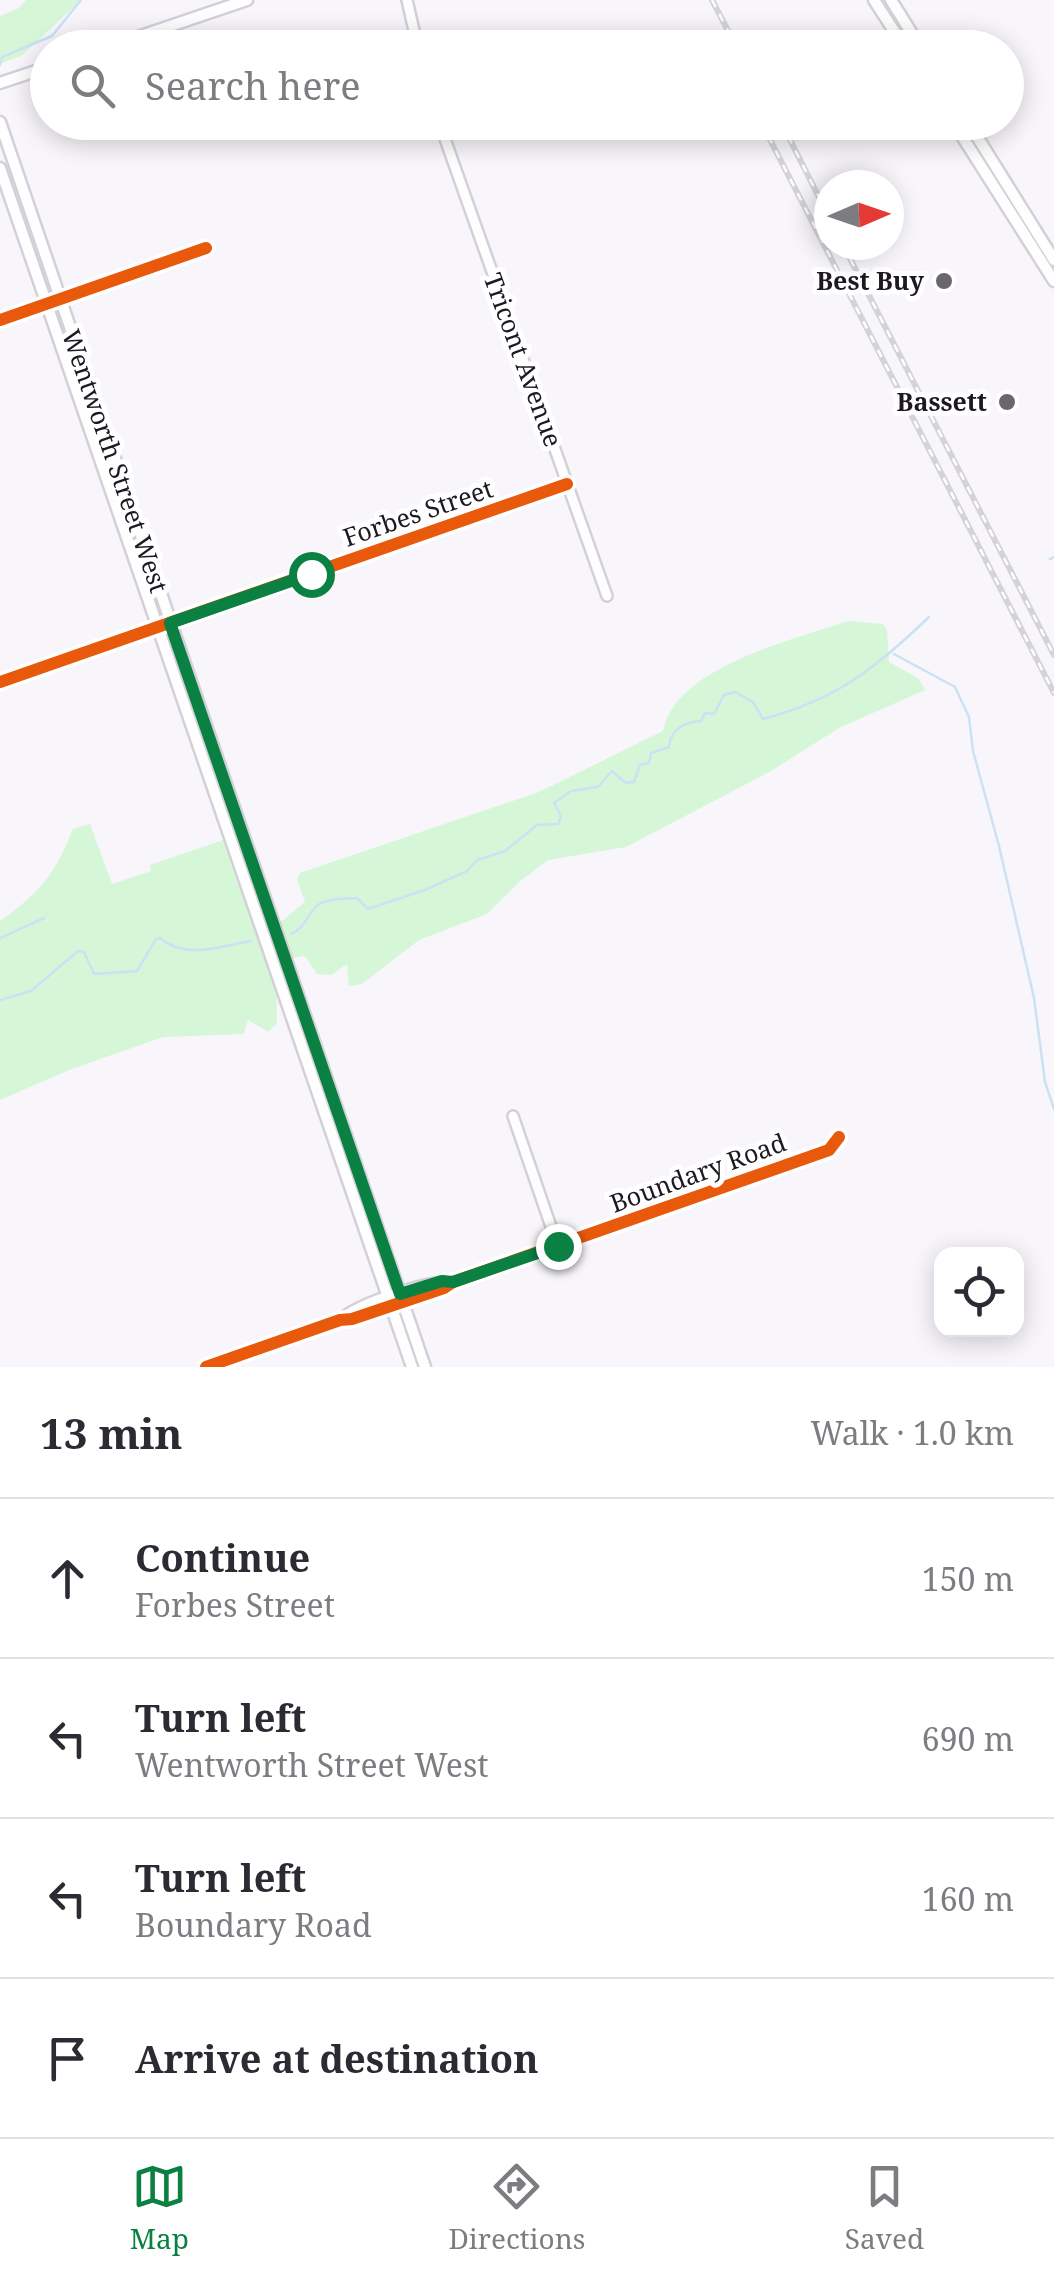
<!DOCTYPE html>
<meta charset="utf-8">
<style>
:root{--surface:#fff;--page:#f2f2f3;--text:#2b2b33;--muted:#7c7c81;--line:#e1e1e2;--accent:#0b8043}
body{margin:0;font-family:"Noto Serif",serif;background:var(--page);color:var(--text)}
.controls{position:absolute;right:30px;bottom:30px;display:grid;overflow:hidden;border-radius:20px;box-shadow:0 5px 25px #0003}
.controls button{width:90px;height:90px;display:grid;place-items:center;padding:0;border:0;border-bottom:2px solid var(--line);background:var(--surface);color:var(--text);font:50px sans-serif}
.compass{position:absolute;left:814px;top:170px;width:90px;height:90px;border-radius:50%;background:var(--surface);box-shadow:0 5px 25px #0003;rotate:88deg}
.stop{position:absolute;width:30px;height:30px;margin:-22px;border:8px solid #0b8043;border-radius:50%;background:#fff}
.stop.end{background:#0b8043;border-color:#fff;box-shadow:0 2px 10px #0008}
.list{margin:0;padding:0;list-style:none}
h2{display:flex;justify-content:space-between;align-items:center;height:130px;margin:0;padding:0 40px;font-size:42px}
h2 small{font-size:32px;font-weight:400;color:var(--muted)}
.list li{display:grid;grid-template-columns:65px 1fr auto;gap:30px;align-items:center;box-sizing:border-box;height:160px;padding:0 40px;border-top:2px solid var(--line)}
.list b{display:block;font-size:38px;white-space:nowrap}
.list p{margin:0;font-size:32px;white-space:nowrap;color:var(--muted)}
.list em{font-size:32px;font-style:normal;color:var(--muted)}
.icon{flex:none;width:55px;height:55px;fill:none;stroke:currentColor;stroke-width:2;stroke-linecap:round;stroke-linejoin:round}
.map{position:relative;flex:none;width:1054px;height:1367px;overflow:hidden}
.search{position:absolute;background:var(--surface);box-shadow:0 5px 25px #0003;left:30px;right:30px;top:30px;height:110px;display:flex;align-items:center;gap:25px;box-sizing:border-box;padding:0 35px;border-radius:55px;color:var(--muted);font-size:38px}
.sheet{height:770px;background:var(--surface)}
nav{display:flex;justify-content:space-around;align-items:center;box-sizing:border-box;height:140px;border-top:2px solid var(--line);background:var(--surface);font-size:28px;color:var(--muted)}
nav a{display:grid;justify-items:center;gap:5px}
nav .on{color:var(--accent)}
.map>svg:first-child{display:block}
</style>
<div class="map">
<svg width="1054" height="1367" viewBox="0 0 1054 1367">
<rect width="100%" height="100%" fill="#f8f5fb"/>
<g fill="#d5f7d7">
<path d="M26,0H81L21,56L0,64V16L19,8Z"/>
<path d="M848,621L883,624L887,630L889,662L918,678L925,690L839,728L771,771L626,847L548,860L519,882L487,914L419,940L362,984L349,986L347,964L331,975L317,974L305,956L285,959L276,966L277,1024L268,1032L248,1020L244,1034L163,1037L69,1070L0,1100V921C41,892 54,875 73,829L90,824L112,884L151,871L150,865L229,838L261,928L283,920L305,902L297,879L300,873L539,792L663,731C675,667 793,640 848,621Z"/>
</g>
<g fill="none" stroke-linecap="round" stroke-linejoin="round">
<g stroke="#cbe1f4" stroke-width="2.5">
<path d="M0,65L2,57L52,36L81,0"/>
<path d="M1050,559L1054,557"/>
<path d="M894,654L955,687L969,717L973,751L999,846L1034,998L1045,1082L1054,1109"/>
<path d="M291,934C308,926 308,910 321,903C331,898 346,899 357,898L368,909L425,890L467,871L477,860L505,851L537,825L558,824L561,816L554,803L571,791L598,787L612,771L626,783L634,782L640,765L649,763L651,753L669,747C671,728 685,722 701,721L705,713L714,714L724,695L735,692L753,702L763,719C836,700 876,668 929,617"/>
<path d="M0,938L44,918"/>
<path d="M0,1000L31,991L78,951L84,952L94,974L137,971L156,939L160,938C185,960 221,946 251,941"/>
</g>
<g stroke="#d4d0d8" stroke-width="14">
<g id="minor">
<path d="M407,0L418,48"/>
<path d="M439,122L607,596"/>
<path d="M0,320L206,248"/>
<path d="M0,682L567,484"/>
<path d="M513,1116L558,1247"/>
<path d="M340,1320C358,1303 429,1280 453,1282"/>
<path d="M206,1367L340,1320L352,1319L444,1288L453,1282L829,1150L839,1137"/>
</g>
</g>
<g stroke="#d4d0d8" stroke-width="15">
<g id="major">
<path d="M874,0L905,48"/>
<path d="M891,0L921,48"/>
<path d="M105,48L247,0"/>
<path d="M0,83L48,67"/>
<path d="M0,122L425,1367"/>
<path d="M953,122L1054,281"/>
<path d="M968,122L1054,260"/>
<path d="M0,168L412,1367"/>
</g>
</g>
<use href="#minor" stroke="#fefefe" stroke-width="9"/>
<use href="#major" stroke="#fefefe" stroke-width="10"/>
<g stroke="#d4d3d5" stroke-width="6">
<g id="rail">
<path d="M712,0L737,48"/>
<path d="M761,122L1054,693"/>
<path d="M781,122L829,217"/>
<path d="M843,245L1054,655"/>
</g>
</g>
<use href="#rail" stroke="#fff" stroke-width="2.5" stroke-dasharray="8" stroke-linecap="butt"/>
<g stroke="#fff" stroke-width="19">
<g id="cycleway">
<path d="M0,320L206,248"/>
<path d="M0,682L567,484"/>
<path d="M206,1367L340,1320L352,1319L444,1288L453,1282L829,1150L839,1137"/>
</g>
</g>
<use href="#cycleway" stroke="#e8590c" stroke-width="12"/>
</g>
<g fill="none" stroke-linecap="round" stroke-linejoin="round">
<path stroke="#0b8043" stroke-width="12" d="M311,574L170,623L400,1294L442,1281L453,1282L558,1246"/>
</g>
<g fill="#6a666d" stroke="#fff" stroke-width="4">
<circle cx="944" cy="281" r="10"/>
<circle cx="1007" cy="402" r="10"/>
</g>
<g text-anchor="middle" stroke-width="10" stroke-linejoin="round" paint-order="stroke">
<g font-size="25" font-weight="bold" fill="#1e1921" stroke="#fff" text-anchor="end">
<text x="924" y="290">Best Buy</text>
<text x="987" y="411">Bassett</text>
</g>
<g font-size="25" fill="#1e1921" stroke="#fff">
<text transform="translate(523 360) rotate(70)" y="9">Tricont Avenue</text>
<text transform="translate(115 461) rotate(71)" y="9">Wentworth Street West</text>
<text transform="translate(418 513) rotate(-19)" y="9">Forbes Street</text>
<text transform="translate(698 1173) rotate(-20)" y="9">Boundary Road</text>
</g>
</g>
</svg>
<div class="controls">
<button><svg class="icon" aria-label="locate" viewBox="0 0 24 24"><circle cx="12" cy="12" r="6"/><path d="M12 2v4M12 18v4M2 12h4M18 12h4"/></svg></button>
</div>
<svg class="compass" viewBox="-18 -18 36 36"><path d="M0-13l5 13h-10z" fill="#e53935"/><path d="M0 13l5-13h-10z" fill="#7c7c81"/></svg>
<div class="stop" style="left:311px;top:574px"></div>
<div class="stop end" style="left:558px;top:1246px"></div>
<div class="search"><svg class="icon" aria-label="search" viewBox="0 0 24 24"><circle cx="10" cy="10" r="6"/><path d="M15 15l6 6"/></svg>Search here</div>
</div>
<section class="sheet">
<h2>13 min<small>Walk · 1.0 km</small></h2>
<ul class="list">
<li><svg class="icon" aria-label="ahead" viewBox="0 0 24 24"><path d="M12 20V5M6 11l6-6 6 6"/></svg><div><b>Continue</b><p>Forbes Street</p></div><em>150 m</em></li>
<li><svg class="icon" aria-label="left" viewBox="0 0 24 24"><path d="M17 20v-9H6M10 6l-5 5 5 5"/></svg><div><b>Turn left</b><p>Wentworth Street West</p></div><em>690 m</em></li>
<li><svg class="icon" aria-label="left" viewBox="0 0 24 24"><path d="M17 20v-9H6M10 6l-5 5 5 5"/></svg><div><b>Turn left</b><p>Boundary Road</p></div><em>160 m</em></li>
<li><svg class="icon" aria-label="arrive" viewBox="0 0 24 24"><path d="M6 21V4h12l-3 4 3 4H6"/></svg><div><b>Arrive at destination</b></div></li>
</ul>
</section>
<nav>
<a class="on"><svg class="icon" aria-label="map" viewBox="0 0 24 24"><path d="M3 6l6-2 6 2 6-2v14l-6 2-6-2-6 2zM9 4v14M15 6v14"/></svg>Map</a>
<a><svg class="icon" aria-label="directions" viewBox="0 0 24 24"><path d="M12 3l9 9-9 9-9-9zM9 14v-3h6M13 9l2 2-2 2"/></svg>Directions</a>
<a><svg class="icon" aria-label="saved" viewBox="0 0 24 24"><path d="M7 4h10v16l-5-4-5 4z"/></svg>Saved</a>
</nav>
